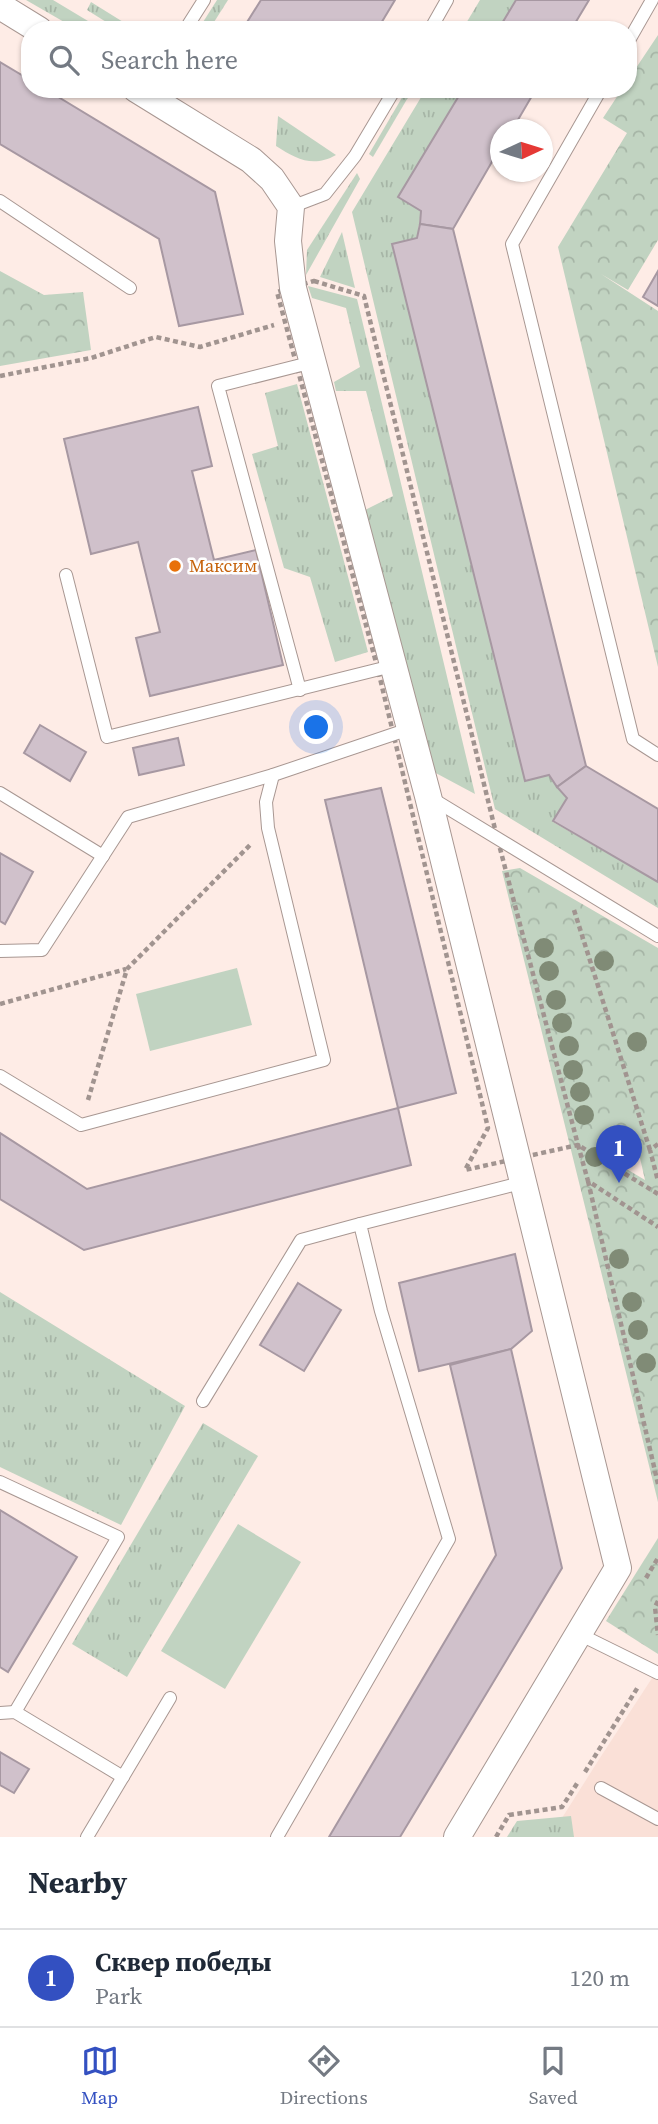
<!DOCTYPE html>
<meta charset="utf-8">
<style>
:root{--surface:#fff;--page:#f6f6f7;--text:#1f2937;--muted:#747a83;--line:#e0e1e3;--accent:#3350c1}
body{margin:0;font-family:"Source Serif 4",serif;background:var(--page);color:var(--text)}
.compass{position:absolute;left:490px;top:119px;width:63px;height:63px;border-radius:50%;background:var(--surface);box-shadow:0 2px 5px #0004;rotate:86deg}
.you{position:absolute;left:317px;top:728px;width:24px;height:24px;margin:-18px;border:5px solid #fff;border-radius:50%;background:#1a73e8;box-shadow:0 0 0 10px #1a73e833}
.badge{display:grid;place-items:center;width:46px;height:46px;border-radius:50%;background:var(--accent);color:#fff;font-size:23px;font-weight:700}
.pin{position:absolute;translate:-50% -58px;filter:drop-shadow(0 2px 4px #0008)}
.pin::after{content:'';position:absolute;top:37px;width:24px;height:21px;background:inherit;clip-path:polygon(0 0,100% 0,50% 100%)}
.list{margin:0;padding:0;list-style:none}
h2{display:flex;justify-content:space-between;align-items:center;height:91px;margin:0;padding:0 28px;font-size:30px}
h2 small{font-size:23px;font-weight:400;color:var(--muted)}
.list li{display:grid;grid-template-columns:46px 1fr auto;gap:21px;align-items:center;box-sizing:border-box;height:98px;padding:0 28px;border-top:2px solid var(--line)}
.list b{display:block;font-size:26px;white-space:nowrap}
.list p{margin:0;font-size:23px;white-space:nowrap;color:var(--muted)}
.list em{font-size:23px;font-style:normal;color:var(--muted)}
.icon{flex:none;width:38px;height:38px;fill:none;stroke:currentColor;stroke-width:2;stroke-linecap:round;stroke-linejoin:round}
.map{position:relative;flex:none;width:658px;height:1837px;overflow:hidden}
.search{position:absolute;background:var(--surface);box-shadow:0 2px 5px #0004;left:21px;right:21px;top:21px;height:77px;display:flex;align-items:center;gap:18px;box-sizing:border-box;padding:0 24px;border-radius:28px;color:var(--muted);font-size:26px}
.sheet{height:189px;background:var(--surface)}
nav{display:flex;justify-content:space-around;align-items:center;box-sizing:border-box;height:98px;border-top:2px solid var(--line);background:var(--surface);font-size:19px;color:var(--muted)}
nav a{display:grid;justify-items:center;gap:4px}
nav .on{color:var(--accent)}
.map>svg:first-child{display:block}
</style>
<div class="map">
<svg width="658" height="1837" viewBox="0 0 658 1837">
<defs>
<pattern id="grass-tufts" width="24" height="20" patternUnits="userSpaceOnUse" patternTransform="scale(1.75)"><rect width="24" height="20" fill="#c1d3c1"/><path d="M3 7l-1-3M5 7V3M7 7l1-3M15 17l-1-3M17 17v-4M19 17l1-3" fill="none" stroke="#a6b5a6"/></pattern>
<pattern id="park-crowns" width="20" height="18" patternUnits="userSpaceOnUse" patternTransform="scale(1.75)"><rect width="20" height="18" fill="#c1d3c1"/><path d="M2 6a3 3 0 1 1 6 0M12 15a3 3 0 1 1 6 0" fill="none" stroke="#a6b5a6"/></pattern>
</defs>
<rect width="100%" height="100%" fill="#feece6"/>
<path fill="#fae0d7" d="M658,1669V1837H550L598,1761Z"/>
<g fill="url(#grass-tufts)">
<path d="M26,0H53L103,30H78Z"/>
<path d="M217,0H228L209,30H198Z"/>
<path d="M480,0H516L498,30H462Z"/>
<path d="M91,2L136,30H119L87,10Z"/>
<path d="M407,89H413L373,157L369,154Z"/>
<path d="M426,89H463L398,197L421,211L417,238L392,245L525,780L549,775L567,798L553,822L658,882V908L495,809L352,212Z"/>
<path d="M278,116L336,155C313,168 296,159 276,146Z"/>
<path d="M357,173L360,179L306,275L307,250Z"/>
<path d="M342,232L355,288L320,277Z"/>
<path d="M308,286L357,299L475,794L432,771L365,510L393,496L366,391H336L334,382L360,367L346,308L312,298Z"/>
<path d="M297,384L368,652L335,662L310,577L284,568L252,454L278,446L265,393Z"/>
<path d="M0,1292L185,1406L121,1525L0,1467Z"/>
<path d="M203,1423L258,1456L127,1677L72,1644Z"/>
<path d="M571,1816L574,1837H507L517,1821Z"/>
</g>
<g fill="url(#park-crowns)" fill-rule="evenodd">
<path d="M658,35V240L628,290L601,274L658,311V667L558,247L627,133L603,118L622,89H628V80Z"/>
<path d="M0,271L44,295L83,292L91,350L0,366Z"/>
<path d="M520,868L658,948V1502L502,871ZM608,1157L640,1158L645,1180L608,1158Z"/>
<path d="M658,1538V1654L606,1621Z"/>
</g>
<g fill="#c1d3c1">
<path d="M237,968L252,1025L150,1051L136,994Z"/>
<path d="M238,1524L301,1562L225,1689L161,1651Z"/>
</g>
<g fill="#d0c1cb" stroke="#a798a2" stroke-width="2">
<path d="M261,0H395L377,30H249L244,27Z"/>
<path d="M516,0H589L571,30H498Z"/>
<path d="M0,62L30,80V89H45L215,192L243,314L179,326L159,239L0,144Z"/>
<path d="M463,89H536L512,130H500V148L453,229L420,224L421,211L398,197Z"/>
<path d="M420,224L453,229L586,766L557,787L549,775L525,781L392,244L417,238Z"/>
<path d="M658,271V306L643,297Z"/>
<path d="M198,407L212,466L192,471L214,560L256,550L283,665L150,696L136,638L160,632L138,542L91,554L64,439Z"/>
<path d="M40,725L86,752L70,781L24,753Z"/>
<path d="M178,738L184,765L139,775L133,748Z"/>
<path d="M586,766L658,809V882L553,821L567,798L557,787Z"/>
<path d="M381,788L456,1093L398,1108L325,800Z"/>
<path d="M0,853L33,872L5,924L0,921Z"/>
<path d="M398,1108L411,1165L84,1250L0,1199V1133L87,1189Z"/>
<path d="M515,1254L532,1331L511,1349L419,1371L399,1283Z"/>
<path d="M298,1283L341,1310L304,1371L260,1345Z"/>
<path d="M511,1349L562,1568L400,1837H329L496,1555L450,1365Z"/>
<path d="M0,1510L77,1557L8,1672L0,1667Z"/>
<path d="M0,1752L29,1769L14,1793L0,1785Z"/>
</g>
<g fill="none" stroke-linecap="round" stroke-linejoin="round">
<g stroke="#a89792" stroke-width="14">
<g id="service">
<path d="M185,30L204,0"/>
<path d="M430,30L447,0"/>
<path d="M628,42L652,0"/>
<path d="M601,89L512,244L633,739L658,755"/>
<path d="M0,201L130,288"/>
<path d="M291,207L325,194L355,156L395,89"/>
<path d="M66,575L107,737L392,666"/>
<path d="M300,690L218,386L313,362"/>
<path d="M0,793L103,856"/>
<path d="M431,798L658,936"/>
<path d="M0,951L42,950L128,817L273,775L409,729"/>
<path d="M0,1076L81,1125L324,1060L268,828L266,802L273,775"/>
<path d="M203,1401L301,1240L360,1224"/>
<path d="M0,1482L118,1537L15,1712"/>
<path d="M579,1634L658,1673"/>
<path d="M0,1713L15,1712L123,1777"/>
<path d="M601,1788L658,1819"/>
<path d="M87,1837L170,1698"/>
<path d="M277,1837L449,1539L381,1311L360,1224L521,1183"/>
</g>
</g>
<g stroke="#a89792" stroke-width="28">
<g id="minor">
<path d="M0,6L39,30"/>
<path d="M136,89L251,160L272,179L291,207L288,241L293,288L428,796L618,1568L457,1837"/>
</g>
</g>
<g stroke="#a19490" stroke-width="4.5" stroke-dasharray="5 3.5" stroke-linecap="butt">
<path d="M314,281L364,296L497,837L578,1145L465,1170L488,1128L378,670L277,292Z"/>
<path d="M0,376L91,358L156,337L200,347L274,325"/>
<path d="M574,910L650,1150"/>
<path d="M0,1004L126,969"/>
<path d="M88,1100L127,969L251,844"/>
<path d="M658,1144L650,1150L658,1181"/>
<path d="M588,1181L658,1484"/>
<path d="M658,1194L578,1145L588,1181L658,1227"/>
<path d="M646,1578L658,1558"/>
<path d="M658,1601L655,1607L658,1635"/>
<path d="M585,1772L638,1687"/>
<path d="M496,1837L509,1815L562,1807L578,1782"/>
</g>
<use href="#service" stroke="#fff" stroke-width="12"/>
<use href="#minor" stroke="#fff" stroke-width="26"/>
</g>
<g fill="#808b76">
<circle cx="544" cy="948" r="10"/>
<circle cx="604" cy="961" r="10"/>
<circle cx="549" cy="971" r="10"/>
<circle cx="556" cy="1000" r="10"/>
<circle cx="562" cy="1023" r="10"/>
<circle cx="637" cy="1042" r="10"/>
<circle cx="569" cy="1046" r="10"/>
<circle cx="573" cy="1070" r="10"/>
<circle cx="580" cy="1092" r="10"/>
<circle cx="584" cy="1115" r="10"/>
<circle cx="595" cy="1157" r="10"/>
<circle cx="619" cy="1259" r="10"/>
<circle cx="632" cy="1302" r="10"/>
<circle cx="638" cy="1330" r="10"/>
<circle cx="646" cy="1363" r="10"/>
</g>
<circle fill="#e8710a" stroke="#fefefe" stroke-width="2.5" cx="175" cy="566" r="7"/>
<g text-anchor="middle" stroke-width="5" stroke-linejoin="round" paint-order="stroke">
<g font-size="18" fill="#c56008" stroke="#fefefe" text-anchor="start">
<text x="189" y="572">Максим</text>
</g>
</g>
</svg>
<svg class="compass" viewBox="-18 -18 36 36"><path d="M0-13l5 13h-10z" fill="#e53935"/><path d="M0 13l5-13h-10z" fill="#747a83"/></svg>
<div class="you"></div>
<div class="pin badge" style="left:619px;top:1183px">1</div>
<div class="search"><svg class="icon" aria-label="search" viewBox="0 0 24 24"><circle cx="10" cy="10" r="6"/><path d="M15 15l6 6"/></svg>Search here</div>
</div>
<section class="sheet">
<h2>Nearby<small></small></h2>
<ul class="list">
<li><span class="badge">1</span><div><b>Сквер победы</b><p>Park</p></div><em>120 m</em></li>
</ul>
</section>
<nav>
<a class="on"><svg class="icon" aria-label="map" viewBox="0 0 24 24"><path d="M3 6l6-2 6 2 6-2v14l-6 2-6-2-6 2zM9 4v14M15 6v14"/></svg>Map</a>
<a><svg class="icon" aria-label="directions" viewBox="0 0 24 24"><path d="M12 3l9 9-9 9-9-9zM9 14v-3h6M13 9l2 2-2 2"/></svg>Directions</a>
<a><svg class="icon" aria-label="saved" viewBox="0 0 24 24"><path d="M7 4h10v16l-5-4-5 4z"/></svg>Saved</a>
</nav>
